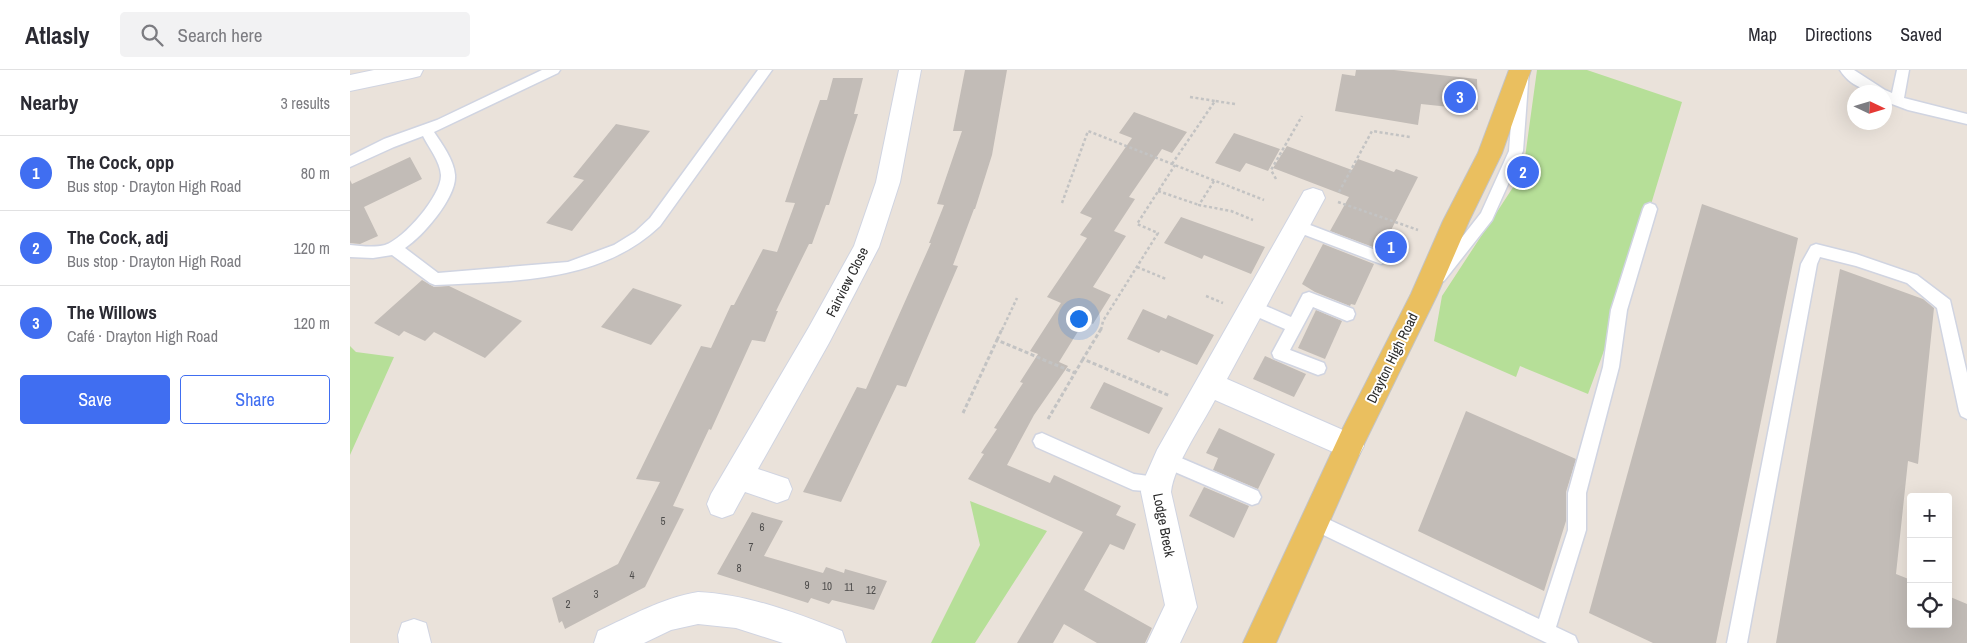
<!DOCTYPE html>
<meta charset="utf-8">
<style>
:root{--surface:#fff;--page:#f2f2f3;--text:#2b2b33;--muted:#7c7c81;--line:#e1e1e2;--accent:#406ef1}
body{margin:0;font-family:"Archivo Narrow",sans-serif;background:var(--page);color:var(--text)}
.controls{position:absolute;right:15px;bottom:15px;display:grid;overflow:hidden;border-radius:5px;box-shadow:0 5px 20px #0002}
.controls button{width:45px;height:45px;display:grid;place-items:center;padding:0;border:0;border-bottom:1px solid var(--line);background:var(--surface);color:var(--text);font:25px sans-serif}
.compass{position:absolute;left:1497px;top:15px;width:45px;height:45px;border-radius:50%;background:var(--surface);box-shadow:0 5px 20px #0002;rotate:94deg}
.you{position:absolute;left:728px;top:248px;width:18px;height:18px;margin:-12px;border:4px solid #fff;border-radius:50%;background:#1a73e8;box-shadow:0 0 0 8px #1a73e833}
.badge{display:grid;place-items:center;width:32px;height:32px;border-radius:50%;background:var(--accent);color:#fff;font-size:16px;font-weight:700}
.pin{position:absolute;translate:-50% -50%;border:2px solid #fff;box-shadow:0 1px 5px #0006}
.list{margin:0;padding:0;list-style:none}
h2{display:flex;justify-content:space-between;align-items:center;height:65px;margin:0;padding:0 20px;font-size:21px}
h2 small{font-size:16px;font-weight:400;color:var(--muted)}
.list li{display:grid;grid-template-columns:32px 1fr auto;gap:15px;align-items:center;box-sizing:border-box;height:75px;padding:0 20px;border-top:1px solid var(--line)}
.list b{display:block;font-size:19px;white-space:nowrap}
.list p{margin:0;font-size:16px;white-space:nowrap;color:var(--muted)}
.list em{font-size:16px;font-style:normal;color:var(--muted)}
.actions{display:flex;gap:10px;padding:15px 20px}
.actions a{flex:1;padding:11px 0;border:1px solid var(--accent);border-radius:5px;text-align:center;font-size:18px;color:var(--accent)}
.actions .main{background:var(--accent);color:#fff}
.icon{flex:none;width:28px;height:28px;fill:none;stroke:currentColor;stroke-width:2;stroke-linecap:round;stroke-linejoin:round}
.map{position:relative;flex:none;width:1617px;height:573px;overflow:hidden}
header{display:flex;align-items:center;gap:30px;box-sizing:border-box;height:70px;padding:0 25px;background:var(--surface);border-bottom:1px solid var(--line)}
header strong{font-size:24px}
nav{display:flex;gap:28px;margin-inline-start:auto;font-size:18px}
.search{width:350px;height:45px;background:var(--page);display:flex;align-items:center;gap:12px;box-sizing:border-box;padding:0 18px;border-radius:5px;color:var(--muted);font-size:19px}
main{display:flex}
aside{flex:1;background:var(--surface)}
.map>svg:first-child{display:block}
</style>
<header>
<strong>Atlasly</strong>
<div class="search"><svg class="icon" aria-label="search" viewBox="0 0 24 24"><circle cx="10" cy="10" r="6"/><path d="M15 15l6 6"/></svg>Search here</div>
<nav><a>Map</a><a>Directions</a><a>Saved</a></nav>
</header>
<main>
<aside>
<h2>Nearby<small>3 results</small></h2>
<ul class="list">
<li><span class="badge">1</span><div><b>The Cock, opp</b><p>Bus stop · Drayton High Road</p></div><em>80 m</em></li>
<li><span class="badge">2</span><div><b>The Cock, adj</b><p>Bus stop · Drayton High Road</p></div><em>120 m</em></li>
<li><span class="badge">3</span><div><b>The Willows</b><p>Café · Drayton High Road</p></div><em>120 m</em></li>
</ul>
<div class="actions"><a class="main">Save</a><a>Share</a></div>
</aside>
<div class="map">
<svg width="1617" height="573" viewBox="0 0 1617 573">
<rect width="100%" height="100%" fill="#eae2da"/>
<g fill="#b6df98">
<path d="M1187,0H1237L1332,32L1269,240L1238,324L1170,296L1166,307L1084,271L1092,226L1173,102Z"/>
<path d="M0,276L6,282L44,287L0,385Z"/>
<path d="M620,431L697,461L625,573H581L630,475Z"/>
</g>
<g fill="#c2bcb7">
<path d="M615,0H657L642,85L625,139H624L603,195L608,196L556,317L547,315L491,432L453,422L507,317L516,319L581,173H579L594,135L587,134L612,61H603Z"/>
<path d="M1006,0H1044L1127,9L1128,40L1071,34L1068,55L985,41L992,4L1005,6Z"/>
<path d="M483,8H513L504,44H508L479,135H476L462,174H459L426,241H428L415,272L402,270L361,360L359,359L323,436L334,439L295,517L215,559L212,551L209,553L202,528L268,494L310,412L286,409L351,276L361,278L381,235H384L413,179L427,182L445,133L435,132L470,30H477Z"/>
<path d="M784,42L837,62L822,83L812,79L779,127L785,129L764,161L776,166L743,217L761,225L743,254L735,250L709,292L718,296L684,345L657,395L700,413L704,405L771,436L766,445L786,454L774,480L760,474L734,520L802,558L795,573H747L714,554L703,573H667L733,462L618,409L634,384L631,383L647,359L644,358L673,313L670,312L688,284L680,281L711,233L697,227L737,168L730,165L742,148L730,143L782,68L769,63Z"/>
<path d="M266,54L300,61L222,161L196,153L234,110L223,107Z"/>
<path d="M884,63L930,79L918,101L896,93L890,102L865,93Z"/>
<path d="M937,76L1002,100L1008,89L1044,102L1046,99L1068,107L1031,180L980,161L999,127L923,98Z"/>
<path d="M60,87L72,109L14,137L28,166L10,174L0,173V110L2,114Z"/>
<path d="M1352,134L1448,168L1366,573H1303L1239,543Z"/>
<path d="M831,147L915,177L901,204L854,185L852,189L814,173Z"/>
<path d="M973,174L1024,194L1005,235L1001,234L1000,236L965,222L952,214Z"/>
<path d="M1490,199L1573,229L1584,238L1568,394L1558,391L1546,504L1561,510V554H1598V526L1617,534V573H1426Z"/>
<path d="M72,210L84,217L99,216L172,251L135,288L84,262L75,271L54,261L49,266L24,253Z"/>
<path d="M283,218L332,235L301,275L251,257Z"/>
<path d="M793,239L816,249L818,245L864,265L847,295L811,280L809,283L777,269Z"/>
<path d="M966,240L992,251L975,289L948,278Z"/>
<path d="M915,286L956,304L944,327L903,309Z"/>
<path d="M754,312L813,338L799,364L740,338Z"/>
<path d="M1116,341L1226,389L1216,422V451L1194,521L1068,461Z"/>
<path d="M869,358L925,384L908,419L863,400L868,388L856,383Z"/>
<path d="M854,417L899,436L884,468L839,446Z"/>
<path d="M402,442L433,451L414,486L473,503L476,497L494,503L495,499L537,511L524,540L482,530L479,534L461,528L458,533L367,504Z"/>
</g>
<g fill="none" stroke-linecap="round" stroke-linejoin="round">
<g stroke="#d0d4e1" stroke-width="3">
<g id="lane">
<path d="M192,0H210L208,3L84,62C92,74 104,90 105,105C107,127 73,166 55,178L88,203L218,192L264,175L285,162L300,148L408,0H422L310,156C250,213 163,211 85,215L80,213L42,185L23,188L0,187V175C11,176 24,178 35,175C54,169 92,125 91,105C90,91 79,78 73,66L44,77L0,97V86L34,69L87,50Z"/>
<path d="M1165,0H1179L1173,81L1142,150L1094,211L1089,213L1084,211L1081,207L1084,203L1131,143L1159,81Z"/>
<path d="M1490,0H1504L1535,20L1542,23L1547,0H1559L1554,28L1617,44V54L1558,40L1534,31V22C1517,22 1500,16 1490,0Z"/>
<path d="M1300,133L1305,135L1307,139L1277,240L1269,297L1236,423V460L1206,557L1225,566L1228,573H1197L959,458L956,452L959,446L965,443L1189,549L1218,460V423L1253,297L1261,240L1293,139L1295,135Z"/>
<path d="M947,150L1036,184L1039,188L1036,192L1031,194L942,160L940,156L942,152Z"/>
<path d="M1466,174L1506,184L1567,205L1600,230L1617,303V349L1611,346L1609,341L1587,238L1557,213L1506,196L1470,187L1467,194L1397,573H1377L1451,194L1461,176Z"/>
<path d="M959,222L1003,239L1005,244L1003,249L997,251L963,237L940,280L974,293L976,298L974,303L968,305L924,288L922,283L935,259L896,242L894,237L896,232L902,230L941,247L953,224Z"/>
<path d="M692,363L784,404L813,408L816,414L813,420L807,422L783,420L686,377L683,371L686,365Z"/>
<path d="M817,382L908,421L911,427L908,433L902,435L811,396L808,390L811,384Z"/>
</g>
</g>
<g stroke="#d0d4e1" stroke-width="2">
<g id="street">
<path d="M549,0H571L550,112L529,177L479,273L408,399L438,409L442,419L438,429L427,433L395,422L383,444L372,448L361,444L357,434L361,424L459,257L504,176L526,112Z"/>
<path d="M963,118L972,121L975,128L877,309L1009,367L1014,376L1009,385L999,389L865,330C852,355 824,395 821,422L847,537L830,573H797L815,535L791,422L792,414L807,380L954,121Z"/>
<path d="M348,522C397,524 446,543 492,561L496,573H433L386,558L348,554L321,560L294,573H244L248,561C281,546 312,528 348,522Z"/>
<path d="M64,549L76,553L81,573H49L48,565L52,553Z"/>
</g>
</g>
<g stroke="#d0d4e1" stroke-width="2">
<path id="secondary" d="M24,0H73L70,6L62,8L0,21V5Z"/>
</g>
<g stroke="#c3c3c3" stroke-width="2">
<path id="primary" d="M1159,0H1181L1152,83L1119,151L1087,225L1014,374L926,573H893L993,358L1061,224L1093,151L1128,83Z"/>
</g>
<g stroke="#c3c3c3" stroke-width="2.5" stroke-dasharray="3 2.5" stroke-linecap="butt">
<path d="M840,27L865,31"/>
<path d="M822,94L865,31L885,34"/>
<path d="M926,109L921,100L952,46"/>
<path d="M864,111L849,135L881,141L903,150"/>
<path d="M808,121L849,135"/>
<path d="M989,122L1022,61L1060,67"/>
<path d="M988,132L1068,160"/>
<path d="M712,133L738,61L914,130"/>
<path d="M787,197L816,209"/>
<path d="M856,226L873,233"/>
<path d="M652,260L667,228"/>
<path d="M751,260L753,251L808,163L787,154L825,95"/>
</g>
<g stroke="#c3c3c3" stroke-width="3" stroke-dasharray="4 2.5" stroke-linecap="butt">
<path d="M751,259L733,289L820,326"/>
<path d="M647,270L652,259"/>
<path d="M613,343L647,270L725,303"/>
<path d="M698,349L733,289"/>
</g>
<use href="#lane" fill="#fff" fill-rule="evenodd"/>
<use href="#street" fill="#fff" fill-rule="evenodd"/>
<use href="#secondary" fill="#fff" fill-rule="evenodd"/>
<use href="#primary" fill="#eabf5f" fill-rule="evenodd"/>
</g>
<g text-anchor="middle" stroke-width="4" stroke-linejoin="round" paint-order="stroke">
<g font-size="11" fill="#4e4d4c">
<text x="313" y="455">5</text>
<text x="412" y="461">6</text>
<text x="401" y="481">7</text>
<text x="389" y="502">8</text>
<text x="282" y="509">4</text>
<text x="457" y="519">9</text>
<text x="477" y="520">10</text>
<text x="499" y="521">11</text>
<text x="521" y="524">12</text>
<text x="246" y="528">3</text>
<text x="218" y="538">2</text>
</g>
<g font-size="14" fill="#282828" stroke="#fff">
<text transform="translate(497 212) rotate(-63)" y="5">Fairview Close</text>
<text transform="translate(1042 288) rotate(-64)" y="5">Drayton High Road</text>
<text transform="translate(814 455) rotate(79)" y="5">Lodge Breck</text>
</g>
</g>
</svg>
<div class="controls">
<button>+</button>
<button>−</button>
<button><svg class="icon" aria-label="locate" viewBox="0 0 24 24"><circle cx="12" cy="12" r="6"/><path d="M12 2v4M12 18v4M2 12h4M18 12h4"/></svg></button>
</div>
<svg class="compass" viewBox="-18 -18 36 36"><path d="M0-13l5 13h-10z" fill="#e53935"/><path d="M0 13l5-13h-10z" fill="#7c7c81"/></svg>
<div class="you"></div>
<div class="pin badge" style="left:1041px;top:177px">1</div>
<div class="pin badge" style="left:1173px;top:102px">2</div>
<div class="pin badge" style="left:1110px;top:27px">3</div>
</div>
</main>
